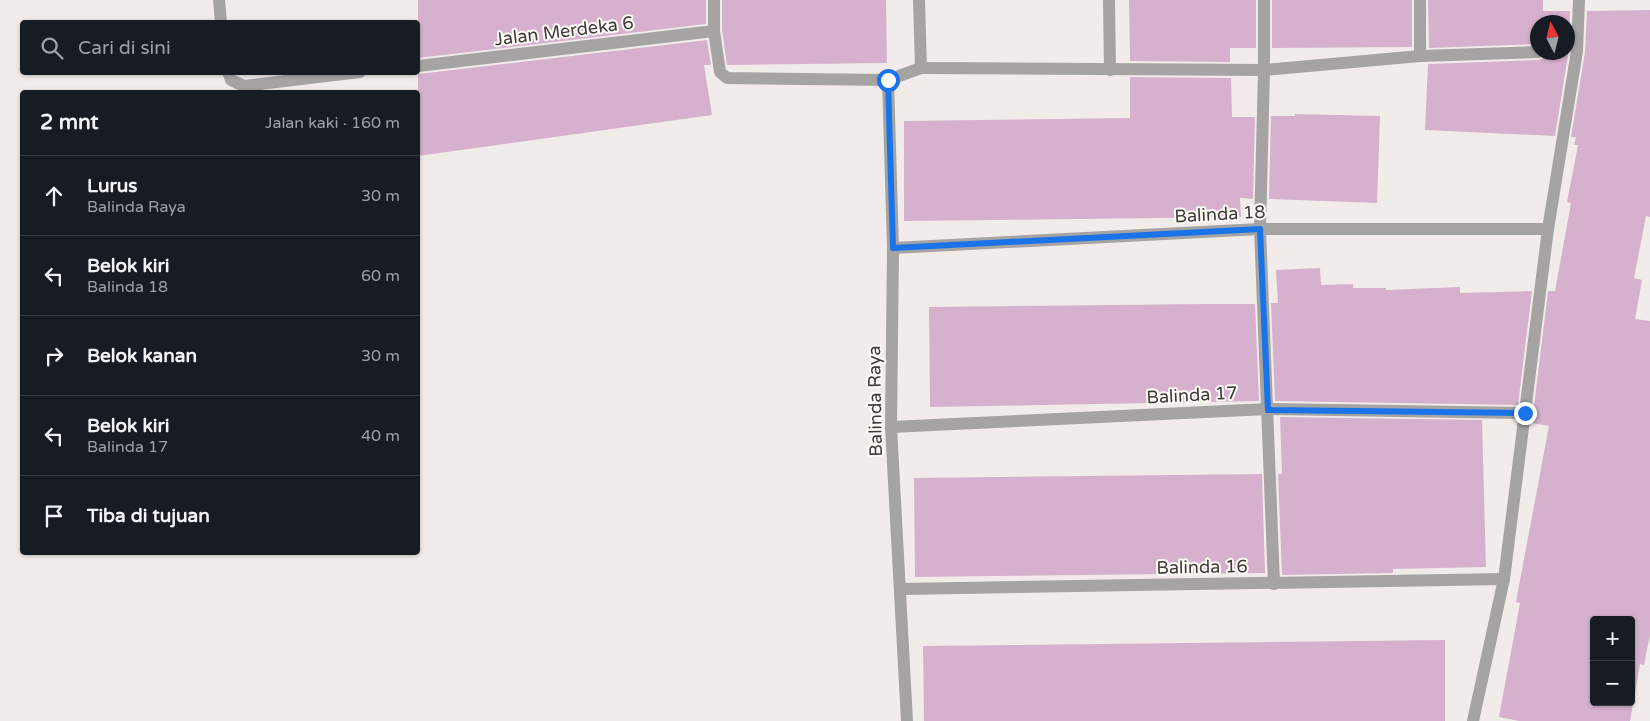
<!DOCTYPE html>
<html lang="id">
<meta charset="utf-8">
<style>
:root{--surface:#171b24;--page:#20242c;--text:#f1f3f6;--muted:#9ea1a6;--line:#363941}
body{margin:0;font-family:"Varela Round",sans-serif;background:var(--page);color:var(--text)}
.controls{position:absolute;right:15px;bottom:15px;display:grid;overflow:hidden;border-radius:5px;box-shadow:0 1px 4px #0004}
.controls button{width:45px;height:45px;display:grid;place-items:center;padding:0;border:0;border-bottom:1px solid var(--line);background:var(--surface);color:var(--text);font:25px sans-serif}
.compass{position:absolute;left:1530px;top:15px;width:45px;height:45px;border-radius:50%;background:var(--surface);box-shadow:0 1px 4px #0004;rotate:353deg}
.stop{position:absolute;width:15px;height:15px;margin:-11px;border:4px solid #1a73e8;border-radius:50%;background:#fff}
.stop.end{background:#1a73e8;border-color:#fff;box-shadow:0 1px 5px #0008}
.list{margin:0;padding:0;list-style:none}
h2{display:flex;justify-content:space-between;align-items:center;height:65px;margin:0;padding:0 20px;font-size:21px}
h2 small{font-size:16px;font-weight:400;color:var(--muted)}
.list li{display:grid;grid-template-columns:32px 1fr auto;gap:15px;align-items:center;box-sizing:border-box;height:80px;padding:0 20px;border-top:1px solid var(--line)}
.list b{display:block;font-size:19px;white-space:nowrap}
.list p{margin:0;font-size:16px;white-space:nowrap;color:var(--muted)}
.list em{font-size:16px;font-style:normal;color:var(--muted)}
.icon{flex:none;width:28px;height:28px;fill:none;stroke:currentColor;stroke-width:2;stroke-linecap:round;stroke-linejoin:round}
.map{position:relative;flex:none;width:1650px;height:721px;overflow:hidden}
.search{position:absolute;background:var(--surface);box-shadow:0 1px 4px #0004;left:20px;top:20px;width:400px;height:55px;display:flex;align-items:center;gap:12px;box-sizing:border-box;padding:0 18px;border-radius:5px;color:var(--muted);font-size:19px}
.panel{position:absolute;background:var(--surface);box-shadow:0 1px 4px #0004;left:20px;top:90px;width:400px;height:465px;border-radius:5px}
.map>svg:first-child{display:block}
</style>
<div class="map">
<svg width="1650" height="721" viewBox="0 0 1650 721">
<rect width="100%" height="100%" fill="#f1ece9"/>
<g fill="#d6b1cd" fill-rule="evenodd">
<path d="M418,0H706V24L418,58Z"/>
<path d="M722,0H886L887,63L727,65L722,30Z"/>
<path d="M1129,0H1256V48H1230V62L1130,61Z"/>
<path d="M1272,0H1412V47L1272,48Z"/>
<path d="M1428,0H1543V11H1570L1569,50L1555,136L1425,130L1428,64L1538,60L1543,59L1546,52H1568V22H1538V44L1429,48Z"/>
<path d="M1650,10V217L1646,216L1634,278L1642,280L1635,319L1650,321V635L1644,665L1640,664L1630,721H1519L1499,717L1520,603L1516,602L1549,426L1532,423L1548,291H1555L1571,203L1567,202L1578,145H1574L1576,137H1571L1585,52L1587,11ZM1594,620H1631V702H1594Z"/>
<path d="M707,40L711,65H704L712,115L418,156V74Z"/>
<path d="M1130,77L1231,78L1232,117H1255L1253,199L1240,198L1241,217L904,221V121L1130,118Z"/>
<path d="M1295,114L1380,116L1377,203L1269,199L1271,116H1295Z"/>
<path d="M1320,268L1321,285L1353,284V288H1386V290L1460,287V293L1532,291L1518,405L1275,401L1271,303H1278L1276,270Z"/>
<path d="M1205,304H1255L1259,401L930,407L929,307Z"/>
<path d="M1280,417L1482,420L1486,567L1393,569V573L1282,575L1278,474H1282Z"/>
<path d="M1262,474L1265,573L915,577L914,478Z"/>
<path d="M1445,640V721H924L923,646Z"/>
</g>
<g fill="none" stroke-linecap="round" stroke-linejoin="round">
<g stroke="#a6a3a3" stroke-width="12">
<path d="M219,0L221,22"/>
<path d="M714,0V31L720,72L727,78L888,80L921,68L919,0"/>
<path d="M1109,0L1110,70"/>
<path d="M1264,0V70L1260,229L1274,584"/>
<path d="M1420,0V56"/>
<path d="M418,66L714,31"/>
<path d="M921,68L1264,70L1420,56L1538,52"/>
<path d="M228,72L231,80L244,86L360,72"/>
<path d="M888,80L893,248L891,427L907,721"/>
<path d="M893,248L1260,229H1548"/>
<path d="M891,427L1268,409L1525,413"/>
<path d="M901,589L1504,579"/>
<path d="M1473,721L1504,579L1548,229L1577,51L1579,0"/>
</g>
</g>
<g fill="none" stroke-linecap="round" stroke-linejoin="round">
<path stroke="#1a73e8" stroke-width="6" d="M888,80L893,248L1260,229L1268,410L1525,413"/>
</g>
<g text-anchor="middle" stroke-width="4" stroke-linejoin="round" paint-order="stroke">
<g font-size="18" fill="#3d3b3a" stroke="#fefaf6">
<text transform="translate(564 31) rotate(-7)" y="6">Jalan Merdeka 6</text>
<text transform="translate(1220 214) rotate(-3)" y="6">Balinda 18</text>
<text transform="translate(1192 395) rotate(-3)" y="6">Balinda 17</text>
<text transform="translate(875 401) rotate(-91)" y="6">Balinda Raya</text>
<text transform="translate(1202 567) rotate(-1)" y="6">Balinda 16</text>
</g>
</g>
</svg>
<div class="controls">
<button>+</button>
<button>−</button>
</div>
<svg class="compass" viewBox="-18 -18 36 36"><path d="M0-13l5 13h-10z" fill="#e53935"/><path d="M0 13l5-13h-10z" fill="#9ea1a6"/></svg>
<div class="stop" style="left:888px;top:80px"></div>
<div class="stop end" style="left:1525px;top:413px"></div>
<div class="search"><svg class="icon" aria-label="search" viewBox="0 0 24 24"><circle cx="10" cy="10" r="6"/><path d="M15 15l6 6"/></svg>Cari di sini</div>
<section class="panel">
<h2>2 mnt<small>Jalan kaki · 160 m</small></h2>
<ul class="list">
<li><svg class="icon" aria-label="ahead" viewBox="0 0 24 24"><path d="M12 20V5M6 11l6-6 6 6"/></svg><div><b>Lurus</b><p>Balinda Raya</p></div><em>30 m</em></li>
<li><svg class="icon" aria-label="left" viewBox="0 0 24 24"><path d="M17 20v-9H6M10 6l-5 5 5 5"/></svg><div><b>Belok kiri</b><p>Balinda 18</p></div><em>60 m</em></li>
<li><svg class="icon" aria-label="right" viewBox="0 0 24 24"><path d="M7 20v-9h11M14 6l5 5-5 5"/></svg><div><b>Belok kanan</b></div><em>30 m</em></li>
<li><svg class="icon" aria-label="left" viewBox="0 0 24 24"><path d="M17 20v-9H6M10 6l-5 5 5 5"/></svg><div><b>Belok kiri</b><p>Balinda 17</p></div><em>40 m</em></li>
<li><svg class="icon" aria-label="arrive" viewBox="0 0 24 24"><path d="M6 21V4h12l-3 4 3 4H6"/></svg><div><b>Tiba di tujuan</b></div></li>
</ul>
</section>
</div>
